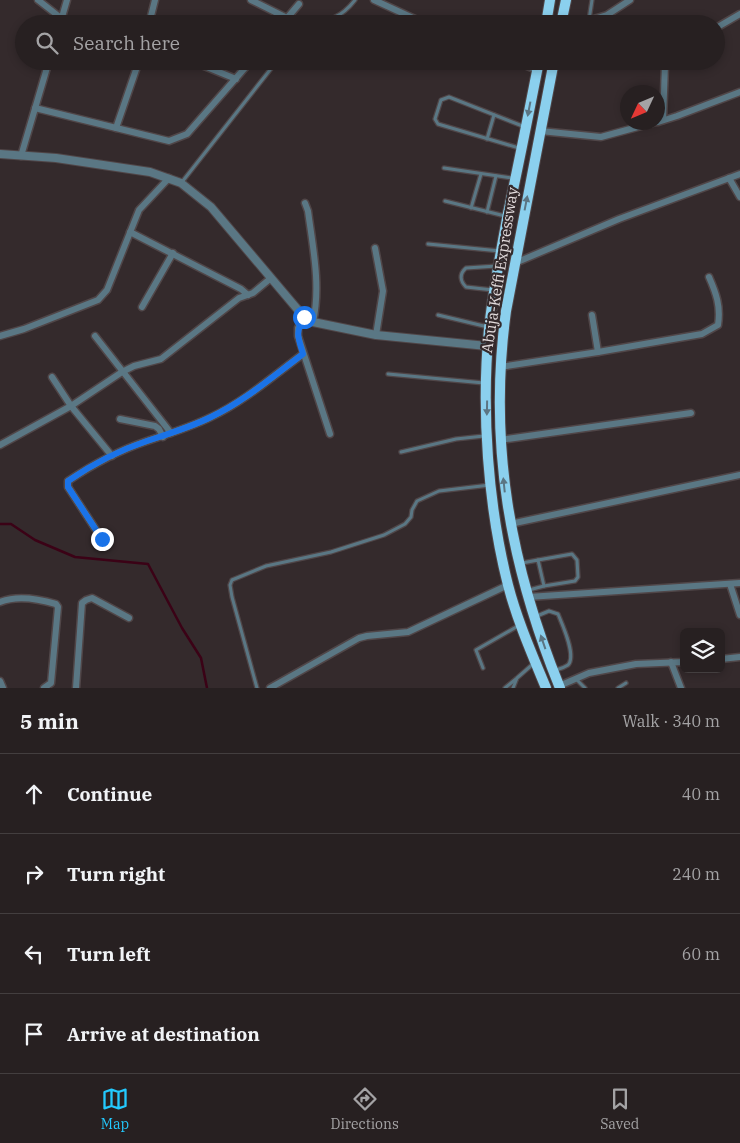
<!DOCTYPE html>
<meta charset="utf-8">
<style>
:root{--surface:#272021;--page:#2f282a;--text:#f1f3f6;--muted:#a4a3a5;--line:#433e3f;--accent:#23c9fe}
body{margin:0;font-family:"IBM Plex Serif",serif;background:var(--page);color:var(--text)}
.controls{position:absolute;right:15px;bottom:15px;display:grid;overflow:hidden;border-radius:8px;box-shadow:0 2px 8px #0003}
.controls button{width:45px;height:45px;display:grid;place-items:center;padding:0;border:0;border-bottom:1px solid var(--line);background:var(--surface);color:var(--text);font:25px sans-serif}
.compass{position:absolute;left:620px;top:85px;width:45px;height:45px;border-radius:50%;background:var(--surface);box-shadow:0 2px 8px #0003;rotate:226deg}
.stop{position:absolute;width:15px;height:15px;margin:-11px;border:4px solid #1a73e8;border-radius:50%;background:#fff}
.stop.end{background:#1a73e8;border-color:#fff;box-shadow:0 1px 5px #0008}
.list{margin:0;padding:0;list-style:none}
h2{display:flex;justify-content:space-between;align-items:center;height:65px;margin:0;padding:0 20px;font-size:21px}
h2 small{font-size:16px;font-weight:400;color:var(--muted)}
.list li{display:grid;grid-template-columns:32px 1fr auto;gap:15px;align-items:center;box-sizing:border-box;height:80px;padding:0 20px;border-top:1px solid var(--line)}
.list b{display:block;font-size:19px;white-space:nowrap}
.list em{font-size:16px;font-style:normal;color:var(--muted)}
.icon{flex:none;width:28px;height:28px;fill:none;stroke:currentColor;stroke-width:2;stroke-linecap:round;stroke-linejoin:round}
.map{position:relative;flex:none;width:740px;height:688px;overflow:hidden}
.search{position:absolute;background:var(--surface);box-shadow:0 2px 8px #0003;left:15px;right:15px;top:15px;height:55px;display:flex;align-items:center;gap:12px;box-sizing:border-box;padding:0 18px;border-radius:28px;color:var(--muted);font-size:19px}
.sheet{height:385px;background:var(--surface)}
nav{display:flex;justify-content:space-around;align-items:center;box-sizing:border-box;height:70px;border-top:1px solid var(--line);background:var(--surface);font-size:14px;color:var(--muted)}
nav a{display:grid;justify-items:center;gap:2px}
nav .on{color:var(--accent)}
.map>svg:first-child{display:block}
</style>
<div class="map">
<svg width="740" height="688" viewBox="0 0 740 688">
<rect width="100%" height="100%" fill="#342a2c"/>
<g fill="none" stroke-linecap="round" stroke-linejoin="round">
<path stroke="#3b0216" stroke-width="2.5" d="M0,524H11L35,540L75,557L148,564L182,628L201,658L207,688"/>
<g stroke="#504648" stroke-width="5.5">
<g id="service">
<path d="M589,20L592,0"/>
<path d="M309,24C330,20 341,18 355,0"/>
<path d="M487,139L494,115"/>
<path d="M519,148L438,124L435,119L441,100L449,97L525,127"/>
<path d="M444,168L512,178"/>
<path d="M182,182L277,61"/>
<path d="M445,201L505,216"/>
<path d="M471,208L481,174"/>
<path d="M487,212L496,176"/>
<path d="M428,244L500,251"/>
<path d="M493,290L466,287C460,281 459,274 466,268L497,266"/>
<path d="M438,315L488,327"/>
<path d="M388,374L484,383"/>
<path d="M401,452L456,439L484,436"/>
<path d="M538,560L572,554L577,560L578,577L575,581L544,586"/>
<path d="M522,563L538,560L544,586L529,590"/>
<path d="M537,616L549,611L558,614C562,624 577,656 568,665C565,667 560,669 556,670"/>
<path d="M483,668L476,650L518,626"/>
<path d="M576,679L585,688"/>
<path d="M257,688L232,597L230,585L232,580L266,566L331,552L384,535L405,524L411,517L412,510L417,501L439,491L490,485"/>
<path d="M505,688L516,679"/>
<path d="M513,688L517,678L533,664"/>
<path d="M618,688L626,683"/>
</g>
</g>
<g stroke="#504648" stroke-width="9">
<g id="minor">
<path d="M38,0L61,18"/>
<path d="M251,0L287,18"/>
<path d="M374,0L426,24"/>
<path d="M60,24L67,0"/>
<path d="M149,24L155,0"/>
<path d="M282,24L299,4"/>
<path d="M577,24L607,15L630,0"/>
<path d="M716,28L740,14"/>
<path d="M192,61L236,79"/>
<path d="M515,61L537,70"/>
<path d="M35,108L169,141L187,134L251,61"/>
<path d="M663,120L665,65L667,61"/>
<path d="M658,122L677,116L740,92"/>
<path d="M116,128L139,61"/>
<path d="M540,131L601,137L656,122"/>
<path d="M21,156L49,61"/>
<path d="M729,178L740,197"/>
<path d="M305,203L308,211C313,248 321,286 313,322"/>
<path d="M130,232L241,289L248,295"/>
<path d="M375,248L383,291L376,335"/>
<path d="M515,263L619,219L740,174"/>
<path d="M142,307L173,253"/>
<path d="M592,315L598,352"/>
<path d="M304,317L298,328V336L330,434"/>
<path d="M0,336L24,329L98,300L107,290L139,210L169,178"/>
<path d="M95,336L171,433"/>
<path d="M500,367L598,352L702,334L718,325C721,306 716,293 709,277"/>
<path d="M52,377L71,406L112,456"/>
<path d="M120,419L155,426L159,429L163,437"/>
<path d="M500,440L691,413"/>
<path d="M0,445L71,406L122,372L134,366L161,359L239,298L253,293L271,278"/>
<path d="M510,524L740,475"/>
<path d="M102,539L68,487V481C92,465 120,450 147,441C168,434 191,427 211,417C245,401 273,376 303,354"/>
<path d="M730,584L740,615"/>
<path d="M528,597L740,583"/>
<path d="M0,602C17,595 39,599 56,604L58,607L51,683L44,688"/>
<path d="M721,659L740,657"/>
<path d="M671,662L681,688"/>
<path d="M0,681L3,688"/>
<path d="M559,686L589,673L636,664L684,662"/>
<path d="M76,688L82,603L86,600L92,598L129,618"/>
<path d="M270,688L359,638L367,636L408,632L508,585"/>
</g>
</g>
<g stroke="#504648" stroke-width="10">
<path id="tertiary" d="M0,154L56,158L150,172L181,183L211,207L304,317L313,322L376,335L487,346"/>
</g>
<g stroke="#504648" stroke-width="12">
<g id="trunk">
<path d="M546,24L550,0"/>
<path d="M561,24L566,0"/>
<path d="M539,61C529,112 519,163 508,213C501,252 493,290 489,329C481,410 488,506 508,585C517,620 532,654 546,688"/>
<path d="M554,61L506,311C488,444 510,565 560,688"/>
</g>
</g>
<use href="#service" stroke="#5a7784" stroke-width="3"/>
<use href="#minor" stroke="#5a7784" stroke-width="6"/>
<use href="#tertiary" stroke="#5a7784" stroke-width="8"/>
<use href="#trunk" stroke="#8bd0ee" stroke-width="10"/>
</g>
<defs><path id="oneway-solid" d="M-6-.8H1V-3.2L6.5 0L1 3.2V.8H-6Z" transform="scale(1.25)"/></defs>
<g fill="#5b7583">
<use href="#oneway-solid" transform="translate(529 109) rotate(101)"/>
<use href="#oneway-solid" transform="translate(526 203) rotate(-79)"/>
<use href="#oneway-solid" transform="translate(487 408) rotate(91)"/>
<use href="#oneway-solid" transform="translate(504 485) rotate(-96)"/>
<use href="#oneway-solid" transform="translate(543 642) rotate(-109)"/>
</g>
<g fill="none" stroke-linecap="round" stroke-linejoin="round">
<path stroke="#1a73e8" stroke-width="6" d="M102,539L68,487V481C91,465 120,450 147,441C168,434 191,427 211,417C245,401 273,376 303,354C298,337 295,333 304,317"/>
</g>
<g text-anchor="middle" stroke-width="4.5" stroke-linejoin="round" paint-order="stroke">
<g font-size="15" fill="#e3dcdd" stroke="#342a2c">
<text transform="translate(500 270) rotate(-81)" y="5">Abuja-Keffi Expressway</text>
</g>
</g>
</svg>
<div class="controls">
<button><svg class="icon" aria-label="layers" viewBox="0 0 24 24"><path d="M12 4l9 5-9 5-9-5zM3 14l9 5 9-5"/></svg></button>
</div>
<svg class="compass" viewBox="-18 -18 36 36"><path d="M0-13l5 13h-10z" fill="#e53935"/><path d="M0 13l5-13h-10z" fill="#a4a3a5"/></svg>
<div class="stop" style="left:304px;top:317px"></div>
<div class="stop end" style="left:102px;top:539px"></div>
<div class="search"><svg class="icon" aria-label="search" viewBox="0 0 24 24"><circle cx="10" cy="10" r="6"/><path d="M15 15l6 6"/></svg>Search here</div>
</div>
<section class="sheet">
<h2>5 min<small>Walk · 340 m</small></h2>
<ul class="list">
<li><svg class="icon" aria-label="ahead" viewBox="0 0 24 24"><path d="M12 20V5M6 11l6-6 6 6"/></svg><div><b>Continue</b></div><em>40 m</em></li>
<li><svg class="icon" aria-label="right" viewBox="0 0 24 24"><path d="M7 20v-9h11M14 6l5 5-5 5"/></svg><div><b>Turn right</b></div><em>240 m</em></li>
<li><svg class="icon" aria-label="left" viewBox="0 0 24 24"><path d="M17 20v-9H6M10 6l-5 5 5 5"/></svg><div><b>Turn left</b></div><em>60 m</em></li>
<li><svg class="icon" aria-label="arrive" viewBox="0 0 24 24"><path d="M6 21V4h12l-3 4 3 4H6"/></svg><div><b>Arrive at destination</b></div></li>
</ul>
</section>
<nav>
<a class="on"><svg class="icon" aria-label="map" viewBox="0 0 24 24"><path d="M3 6l6-2 6 2 6-2v14l-6 2-6-2-6 2zM9 4v14M15 6v14"/></svg>Map</a>
<a><svg class="icon" aria-label="directions" viewBox="0 0 24 24"><path d="M12 3l9 9-9 9-9-9zM9 14v-3h6M13 9l2 2-2 2"/></svg>Directions</a>
<a><svg class="icon" aria-label="saved" viewBox="0 0 24 24"><path d="M7 4h10v16l-5-4-5 4z"/></svg>Saved</a>
</nav>
